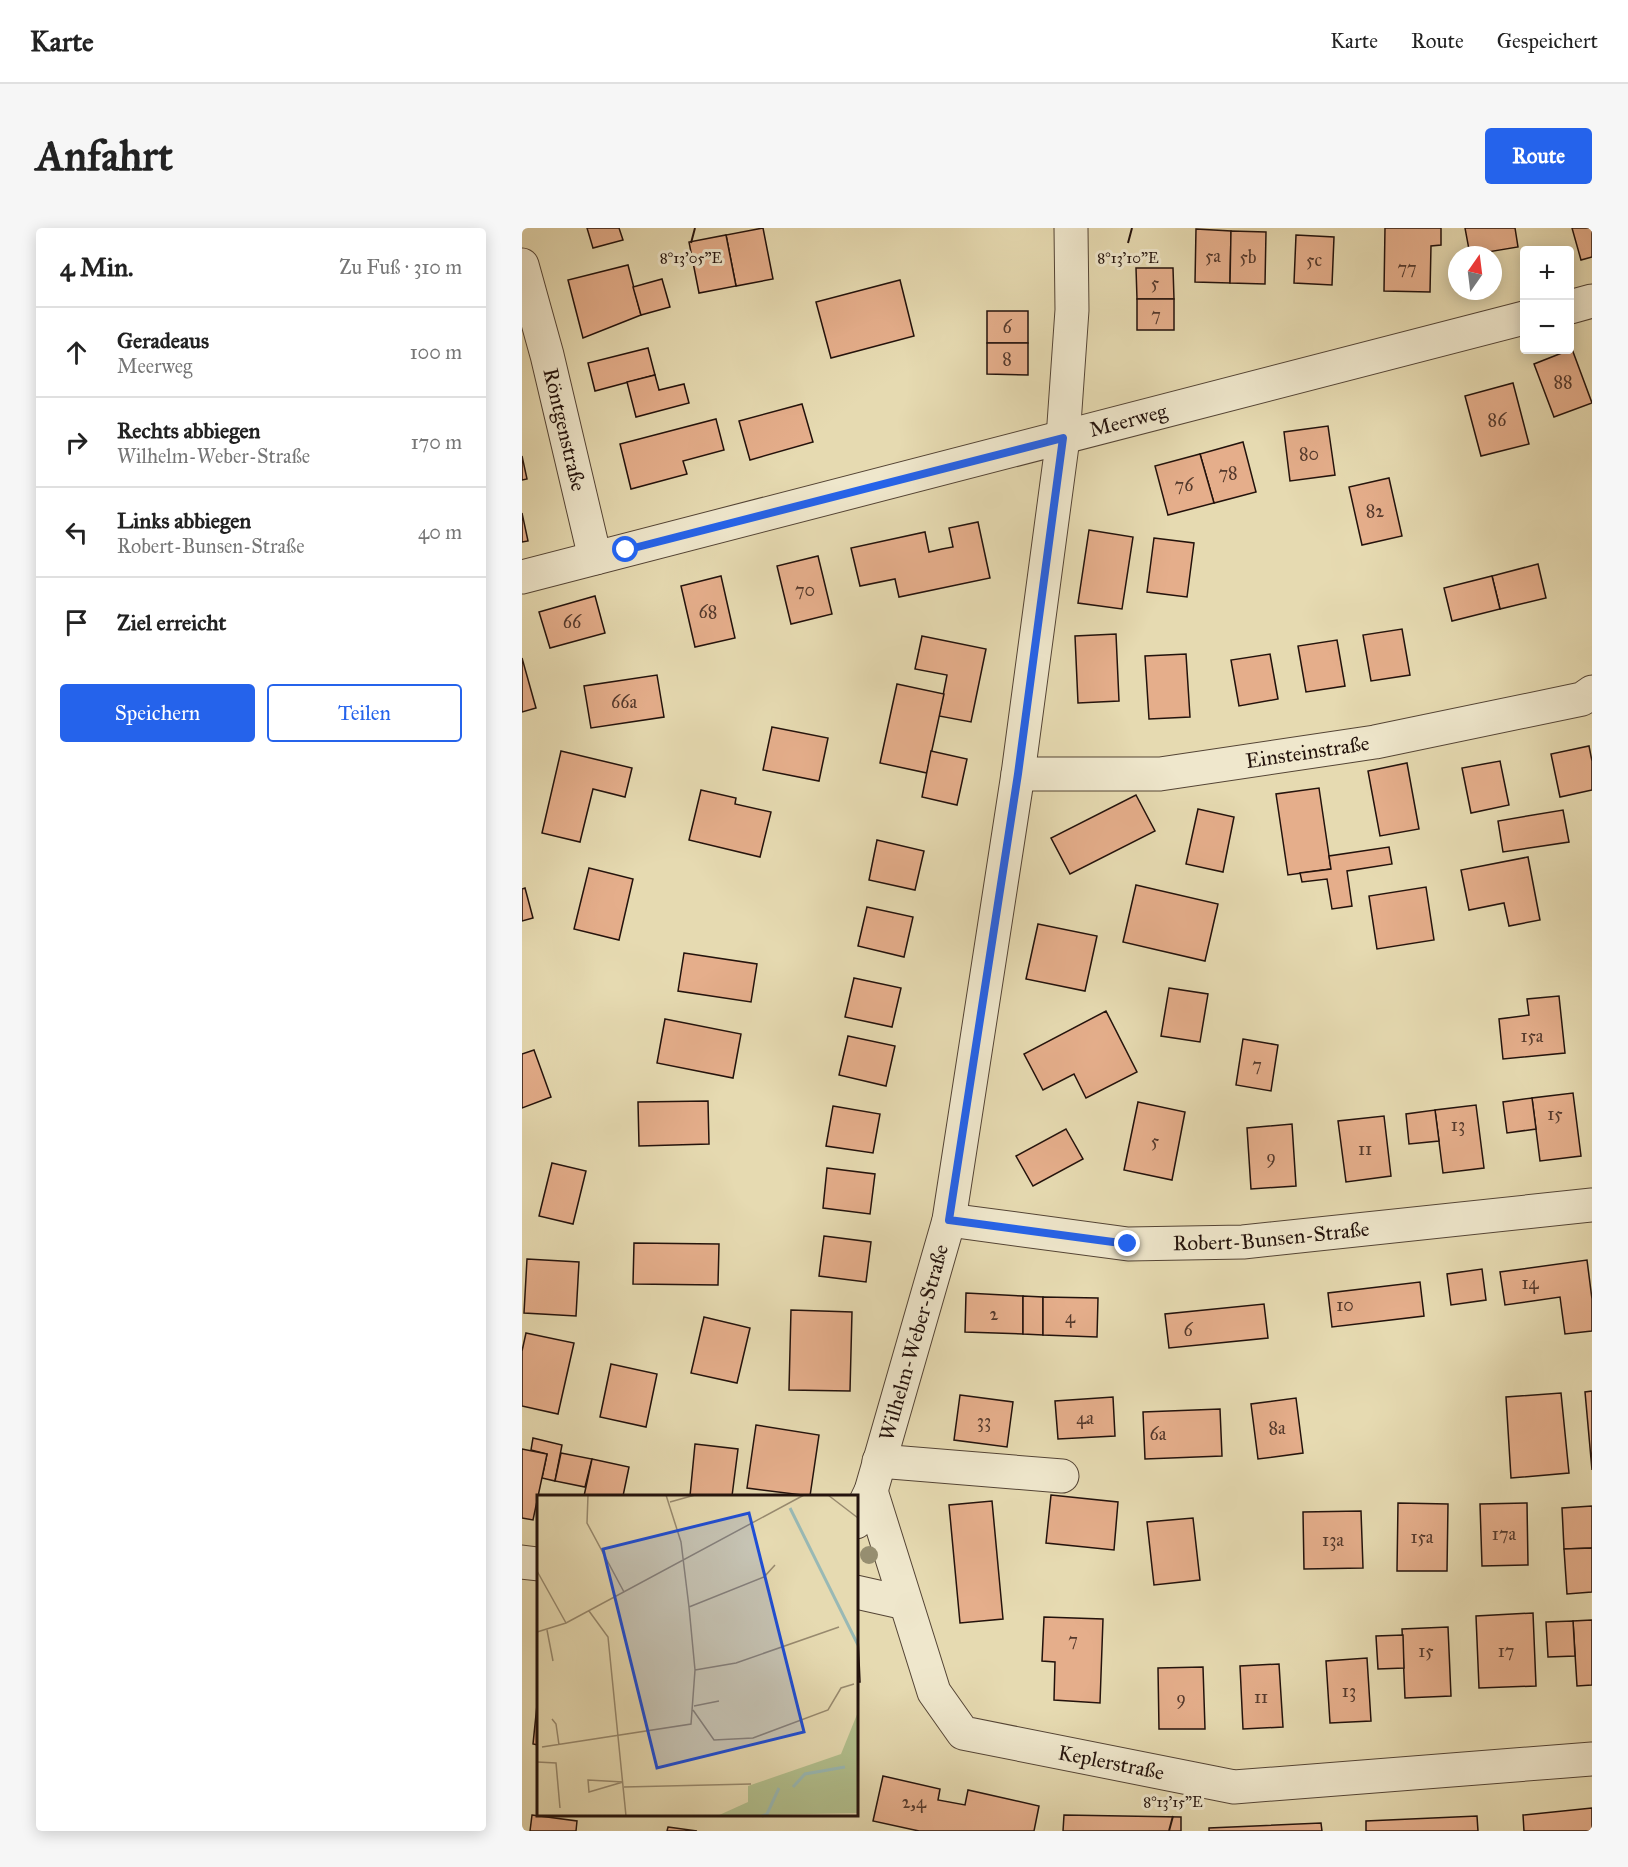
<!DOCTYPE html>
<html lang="de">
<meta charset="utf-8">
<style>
:root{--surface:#fff;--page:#f6f6f6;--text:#222;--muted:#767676;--line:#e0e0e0;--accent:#2563eb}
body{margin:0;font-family:"IM FELL Great Primer",serif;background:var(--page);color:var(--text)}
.controls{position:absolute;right:18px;top:18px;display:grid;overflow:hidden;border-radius:6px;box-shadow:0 3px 15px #0003}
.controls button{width:54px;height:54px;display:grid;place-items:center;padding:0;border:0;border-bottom:2px solid var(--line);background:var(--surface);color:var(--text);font:30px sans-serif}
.compass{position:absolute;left:926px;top:18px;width:54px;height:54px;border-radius:50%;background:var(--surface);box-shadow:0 3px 15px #0003;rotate:14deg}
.stop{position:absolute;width:18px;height:18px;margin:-14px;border:4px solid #2563eb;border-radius:50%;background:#fff}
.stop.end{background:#2563eb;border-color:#fff;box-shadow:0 2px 6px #0008}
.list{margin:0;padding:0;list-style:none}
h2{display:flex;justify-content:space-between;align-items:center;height:78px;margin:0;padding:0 24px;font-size:26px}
h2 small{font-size:20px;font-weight:400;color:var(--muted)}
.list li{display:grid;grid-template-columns:39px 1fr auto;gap:18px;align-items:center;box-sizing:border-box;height:90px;padding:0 24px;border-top:2px solid var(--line)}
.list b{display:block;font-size:22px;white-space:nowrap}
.list p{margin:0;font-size:20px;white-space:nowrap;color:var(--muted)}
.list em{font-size:20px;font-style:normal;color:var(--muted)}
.actions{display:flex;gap:12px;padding:18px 24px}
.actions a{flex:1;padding:14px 0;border:2px solid var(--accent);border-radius:6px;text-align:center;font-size:21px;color:var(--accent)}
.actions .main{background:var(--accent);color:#fff}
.icon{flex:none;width:33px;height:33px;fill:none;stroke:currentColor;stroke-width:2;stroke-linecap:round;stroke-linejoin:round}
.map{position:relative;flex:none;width:1070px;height:1603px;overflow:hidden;border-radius:6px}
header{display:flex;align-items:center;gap:36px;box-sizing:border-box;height:84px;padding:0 30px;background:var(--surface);border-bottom:2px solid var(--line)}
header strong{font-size:28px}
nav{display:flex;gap:33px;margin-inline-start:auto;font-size:21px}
.intro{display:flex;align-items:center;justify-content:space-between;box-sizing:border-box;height:144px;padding:0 36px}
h1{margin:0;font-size:42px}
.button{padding:15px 27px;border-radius:6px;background:var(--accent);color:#fff;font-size:21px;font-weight:700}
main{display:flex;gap:36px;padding:0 36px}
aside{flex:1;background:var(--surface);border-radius:6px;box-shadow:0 3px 15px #0003}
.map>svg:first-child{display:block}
</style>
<header>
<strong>Karte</strong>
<nav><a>Karte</a><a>Route</a><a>Gespeichert</a></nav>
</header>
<div class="intro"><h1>Anfahrt</h1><a class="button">Route</a></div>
<main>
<aside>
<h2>4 Min.<small>Zu Fuß · 310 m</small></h2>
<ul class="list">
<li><svg class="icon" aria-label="ahead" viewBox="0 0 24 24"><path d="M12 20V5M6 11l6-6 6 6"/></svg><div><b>Geradeaus</b><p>Meerweg</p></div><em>100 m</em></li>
<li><svg class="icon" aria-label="right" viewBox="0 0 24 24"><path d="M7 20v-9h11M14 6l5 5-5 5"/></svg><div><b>Rechts abbiegen</b><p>Wilhelm-Weber-Straße</p></div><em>170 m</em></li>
<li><svg class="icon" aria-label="left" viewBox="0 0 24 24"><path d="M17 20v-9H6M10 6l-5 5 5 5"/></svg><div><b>Links abbiegen</b><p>Robert-Bunsen-Straße</p></div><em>40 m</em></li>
<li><svg class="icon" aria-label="arrive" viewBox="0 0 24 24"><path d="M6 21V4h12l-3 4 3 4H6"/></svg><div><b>Ziel erreicht</b></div></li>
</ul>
<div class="actions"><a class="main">Speichern</a><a>Teilen</a></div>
</aside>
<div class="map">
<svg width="1070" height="1603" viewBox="0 0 1070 1603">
<rect width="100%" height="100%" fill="#e6dab1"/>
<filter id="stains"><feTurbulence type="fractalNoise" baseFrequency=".00333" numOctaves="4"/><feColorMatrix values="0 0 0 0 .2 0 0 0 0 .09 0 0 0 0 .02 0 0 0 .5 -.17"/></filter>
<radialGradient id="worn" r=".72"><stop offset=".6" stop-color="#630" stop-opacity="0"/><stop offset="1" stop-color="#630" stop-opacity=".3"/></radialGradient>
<g fill="#e5ae8b" stroke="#23120c" stroke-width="1.5">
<path d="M65,0H97L101,12L71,20Z"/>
<path d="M241,0L251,51L214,58L204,7Z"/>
<path d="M863,0H919V17L909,18L908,64L862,63Z"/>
<path d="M943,0H993L996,19L948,27Z"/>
<path d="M1050,0H1070V29L1059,32Z"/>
<path d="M674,1L709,3L708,55L673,54Z"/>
<path d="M709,3L744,4L743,56L708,55Z"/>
<path d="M204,7L214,58L177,65L167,14Z"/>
<path d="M774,7L812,9L810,57L772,55Z"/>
<path d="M106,37L119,87L61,110L46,52Z"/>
<path d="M614,40H651L652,71H615Z"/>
<path d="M140,51L148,79L119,87L111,59Z"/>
<path d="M378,52L392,108L309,130L294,74Z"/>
<rect x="615" y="71" width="37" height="31"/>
<rect x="465" y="83" width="41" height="32"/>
<path d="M465,115H506V147L465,146Z"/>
<path d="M126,120L133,147L73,163L66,135Z"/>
<path d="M1050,121L1070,175L1032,189L1012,136Z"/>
<path d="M133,147L137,162L162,156L167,175L114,189L105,154Z"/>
<path d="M991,155L1007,216L959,228L943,168Z"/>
<path d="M280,176L291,214L228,232L217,193Z"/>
<path d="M194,191L202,222L161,233L165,246L109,261L98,216Z"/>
<path d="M806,198L813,247L768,253L762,204Z"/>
<path d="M721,214L734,264L692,275L678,226Z"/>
<path d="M678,226L692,275L646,287L633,238Z"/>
<path d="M0,228L5,251L0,252Z"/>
<path d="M867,250L880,308L840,317L827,259Z"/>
<path d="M0,285L6,313L0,314Z"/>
<path d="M456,294L468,350L377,369L373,351L338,358L329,320L403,304L407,324L420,321L431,319L427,300Z"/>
<path d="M567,302L611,309L600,381L556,375Z"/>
<path d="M632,310L672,315L665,369L625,364Z"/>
<path d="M296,328L310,386L269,396L255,338Z"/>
<path d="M1016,336L1024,370L978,381L970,348Z"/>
<path d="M199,348L213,410L173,419L159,358Z"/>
<path d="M970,348L978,381L930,393L922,360Z"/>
<path d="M73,368L83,405L28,420L17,384Z"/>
<path d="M880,401L888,447L849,453L841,407Z"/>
<path d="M594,406L597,473L556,475L553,408Z"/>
<path d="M400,408L464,421L449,494L417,488L425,447L393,441Z"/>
<path d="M815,412L823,458L784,464L776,418Z"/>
<path d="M664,426L668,489L627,491L623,428Z"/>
<path d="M748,426L756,471L717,478L709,432Z"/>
<path d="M0,430L14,480L0,484Z"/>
<path d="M135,447L142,489L69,500L62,458Z"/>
<path d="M375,456L422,466L405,545L358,535Z"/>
<path d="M250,499L306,510L297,553L241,542Z"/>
<path d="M1067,518L1070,533V562L1038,569L1029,526Z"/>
<path d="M39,523L110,540L103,569L71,561L58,614L20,605Z"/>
<path d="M409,523L445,531L435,577L400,569Z"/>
<path d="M978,533L987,577L949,585L940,540Z"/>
<path d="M885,535L897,601L858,608L846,543Z"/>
<path d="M797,560L809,641L766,647L754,566Z"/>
<path d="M179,562L214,570L213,576L249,584L238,629L167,612Z"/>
<path d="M614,567L633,603L548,646L529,610Z"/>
<path d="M676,581L712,589L701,644L664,636Z"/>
<path d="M1041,582L1047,614L981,624L976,593Z"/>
<path d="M355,612L402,623L393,662L347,652Z"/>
<path d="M867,619L870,636L825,643L830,678L810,681L805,651L780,654L778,645L809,641L807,628Z"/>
<path d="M1006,629L1018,692L987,698L982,675L947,682L939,642Z"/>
<path d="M67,640L111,651L97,712L52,701Z"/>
<path d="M614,657L696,676L683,733L601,714Z"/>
<path d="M904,659L912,712L855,721L847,668Z"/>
<path d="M3,660L11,690L0,693V661Z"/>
<path d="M345,679L391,689L382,729L336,718Z"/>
<path d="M516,696L575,708L563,763L504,751Z"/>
<path d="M162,725L235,736L229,774L156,763Z"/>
<path d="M332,750L379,760L370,799L323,789Z"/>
<path d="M647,760L686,766L678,814L639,808Z"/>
<path d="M1037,768L1043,825L981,831L977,791L1007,787L1005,771Z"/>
<path d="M584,783L615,844L564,870L552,846L521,862L502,826Z"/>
<path d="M143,791L219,806L211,850L135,835Z"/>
<path d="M326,808L373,818L364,858L317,847Z"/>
<path d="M721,811L756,817L749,863L714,857Z"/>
<path d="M12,822L29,869L0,880V826Z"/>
<path d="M1051,865L1059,928L1018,933L1010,870Z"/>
<path d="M1010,870L1014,901L985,905L981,874Z"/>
<path d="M186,873L187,916L117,918L116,874Z"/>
<path d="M616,874L663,884L650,952L602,942Z"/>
<path d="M954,877L962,940L921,945L913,882Z"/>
<path d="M311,878L358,886L351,925L304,918Z"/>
<path d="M913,882L917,913L887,916L884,886Z"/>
<path d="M862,888L869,948L824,954L816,893Z"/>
<path d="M770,896L774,958L729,961L725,900Z"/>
<path d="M544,901L561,931L511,958L494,928Z"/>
<path d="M30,935L64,943L51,996L17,988Z"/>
<path d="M305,940L353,946L348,986L301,980Z"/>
<path d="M302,1008L349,1014L344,1054L297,1048Z"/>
<path d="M112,1015L197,1016L196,1057L111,1056Z"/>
<path d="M5,1031L57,1034L54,1088L2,1085Z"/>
<path d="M1065,1032L1070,1071V1103L1043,1106L1038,1069L983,1077L978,1044Z"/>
<path d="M960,1041L964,1072L929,1077L925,1046Z"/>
<path d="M898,1054L902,1088L810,1099L806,1065Z"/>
<path d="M444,1065L501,1068V1106L443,1104Z"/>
<path d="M501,1068L521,1069V1107L501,1106Z"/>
<path d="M521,1069L576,1070L575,1109L521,1107Z"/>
<path d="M742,1076L746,1110L647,1120L643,1086Z"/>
<path d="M269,1082L330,1084L328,1163L267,1162Z"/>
<path d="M182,1089L228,1100L215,1155L169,1145Z"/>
<path d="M4,1105L52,1115L36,1186L0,1178V1123Z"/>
<path d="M89,1136L135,1146L124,1199L78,1189Z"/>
<path d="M1070,1163V1242L1063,1164Z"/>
<path d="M1039,1165L1047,1245L989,1250L984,1169Z"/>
<path d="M438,1167L491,1174L485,1219L432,1212Z"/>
<path d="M591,1169L593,1208L536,1211L533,1173Z"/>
<path d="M774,1170L781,1225L736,1231L729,1176Z"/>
<path d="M698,1181L700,1228L623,1231L621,1184Z"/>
<path d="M234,1197L297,1207L288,1268L225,1260Z"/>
<path d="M11,1210L40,1217L33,1253L20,1250L25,1226L9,1222Z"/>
<path d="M173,1216L216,1221L210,1268H168Z"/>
<path d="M0,1221L25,1226L11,1292L0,1290Z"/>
<path d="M39,1225L70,1231L63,1259L33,1253Z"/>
<path d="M70,1231L107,1239L101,1268H62Z"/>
<path d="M529,1267L596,1274L592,1322L524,1315Z"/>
<path d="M470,1273L481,1391L438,1395L427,1277Z"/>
<path d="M876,1275L926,1276L925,1343H875Z"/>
<path d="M1005,1275L1006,1337L960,1338L958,1276Z"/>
<path d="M1070,1278V1320L1042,1321L1040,1280Z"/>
<path d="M839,1283L841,1340L782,1341L781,1284Z"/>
<path d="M671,1290L678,1352L632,1357L625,1294Z"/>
<path d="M1070,1320V1364L1045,1366L1042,1321Z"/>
<path d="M1011,1385L1014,1458L957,1460L954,1388Z"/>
<path d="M522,1389L581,1391L578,1475L532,1472L533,1434L520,1433Z"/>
<path d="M1070,1392V1457L1055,1458L1051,1393Z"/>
<path d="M1051,1393L1053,1428L1026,1429L1024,1394Z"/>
<path d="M926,1399L929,1468L883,1470L880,1401Z"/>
<path d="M881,1407L882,1440L856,1441L854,1408Z"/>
<path d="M334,1409H336L338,1454H334Z"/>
<path d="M845,1430L849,1493L808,1495L804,1433Z"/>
<path d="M757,1436L761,1499L721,1501L718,1438Z"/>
<path d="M681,1439L683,1501H637L636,1440Z"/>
<path d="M15,1477H16V1517L11,1516Z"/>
<path d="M361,1548L418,1561L416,1572L443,1577L446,1562L517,1578L512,1603H397L351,1593Z"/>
<path d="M1070,1580V1603H1002L1001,1587Z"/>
<path d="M10,1587L55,1593L54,1603H8Z"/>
<path d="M542,1587L659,1589V1603H541Z"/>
<path d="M955,1588L956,1603H844V1593Z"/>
<path d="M799,1595L800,1603H687V1600Z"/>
<path d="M146,1599L175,1603H145Z"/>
</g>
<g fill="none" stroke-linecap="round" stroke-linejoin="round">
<g stroke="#544435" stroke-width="35">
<g id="minor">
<path id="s1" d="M0,37L25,127L73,330"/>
<path d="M1048,79L1070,73"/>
<path id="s2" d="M0,349L1002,90"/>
<path id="s3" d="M496,546H638L853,514L1060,471L1070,464"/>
<path id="s4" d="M427,992L606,1016L721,1014L1070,977"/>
<path d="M357,1233L540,1248"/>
<path id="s5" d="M349,1263L412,1464L441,1505L712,1559L1070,1531"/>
<path id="s6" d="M334,1294L349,1263L427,992L496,546L541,210L550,82L549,0"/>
<path d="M0,1334L16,1336"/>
<path d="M334,1364L383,1375"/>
</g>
</g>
<use href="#minor" stroke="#efe7cc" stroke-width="33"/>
</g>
<circle fill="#968e70" cx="347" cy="1327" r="9"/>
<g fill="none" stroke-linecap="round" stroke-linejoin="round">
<path stroke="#2563eb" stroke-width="8" d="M104,322L541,210L496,546L427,992L606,1016"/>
</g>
<path fill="none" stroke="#23120c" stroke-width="2" d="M169,15L173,0M606,15L610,0M647,1603L651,1588"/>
<g text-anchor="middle" stroke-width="6" stroke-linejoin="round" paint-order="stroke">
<g font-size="18" fill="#54392c">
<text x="691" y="34">5a</text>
<text x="726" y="35">5b</text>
<text x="792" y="38">5c</text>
<text x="885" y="46">77</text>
<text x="633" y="61">5</text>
<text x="634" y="93">7</text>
<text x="485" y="105">6</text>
<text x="485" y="137">8</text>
<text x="1041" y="160">88</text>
<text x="975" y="198">86</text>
<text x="787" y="232">80</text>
<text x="706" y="251">78</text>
<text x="662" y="263">76</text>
<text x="853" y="289">82</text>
<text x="283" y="368">70</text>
<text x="186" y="390">68</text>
<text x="50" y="400">66</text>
<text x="102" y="480">66a</text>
<text x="1010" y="814">15a</text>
<text x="735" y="843">7</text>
<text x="1033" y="892">15</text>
<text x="936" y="903">13</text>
<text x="633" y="919">5</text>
<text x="843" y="927">11</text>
<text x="749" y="935">9</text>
<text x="1008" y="1061">14</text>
<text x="823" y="1083">10</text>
<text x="472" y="1092">2</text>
<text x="548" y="1095">4</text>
<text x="666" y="1108">6</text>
<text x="563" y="1196">4a</text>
<text x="462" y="1199">33</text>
<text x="755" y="1206">8a</text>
<text x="636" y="1212">6a</text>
<text x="982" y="1312">17a</text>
<text x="900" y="1315">15a</text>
<text x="811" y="1318">13a</text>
<text x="551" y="1418">7</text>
<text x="904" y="1429">15</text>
<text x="984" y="1429">17</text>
<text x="827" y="1469">13</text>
<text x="739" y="1475">11</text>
<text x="659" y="1476">9</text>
<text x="392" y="1580">2,4</text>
</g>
<g font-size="21" fill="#23120c" stroke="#efe7cc">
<text dy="7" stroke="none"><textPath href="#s2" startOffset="626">Meerweg</textPath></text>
<text dy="7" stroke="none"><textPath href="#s1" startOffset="170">Röntgenstraße</textPath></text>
<text dy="7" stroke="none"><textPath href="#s3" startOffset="291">Einsteinstraße</textPath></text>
<text dy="7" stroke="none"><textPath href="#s4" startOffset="324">Robert-Bunsen-Straße</textPath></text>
<text dy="7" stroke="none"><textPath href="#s6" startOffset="189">Wilhelm-Weber-Straße</textPath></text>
<text dy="7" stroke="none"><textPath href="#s5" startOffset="412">Keplerstraße</textPath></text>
</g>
</g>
<g transform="translate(15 1267)">
<rect width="321" height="321" fill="#e6dab1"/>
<path d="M321,217V318L180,321L211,307V291L304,259Z" fill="#b2c08e"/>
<path fill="none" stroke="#99b9b5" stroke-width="3" d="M253,13L321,150M256,292L268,279L308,272M225,321L230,319L242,293"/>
<path fill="none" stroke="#988a6f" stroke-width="1.5" d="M51,0L50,28L87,97M291,0L321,23M133,7L158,0M321,45V65M0,76L29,128M152,112L227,82L238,70M52,116L71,142L89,321M10,135L16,166M0,137L29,128L267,0M158,175L199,168L302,132M157,211L182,206M156,215L177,245L216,243L291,215L304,193L317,189M15,224L19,229L22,250M5,252L154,229L158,175L152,112L144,47L129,0M0,267L19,268L23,313M51,285L86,287L52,297ZM87,292L214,289"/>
<path fill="#1d4ed8" fill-opacity="0.15" stroke="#1d4ed8" stroke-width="3" d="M212,18L267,237L120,273L66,54Z"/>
<rect width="321" height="321" fill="none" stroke="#23120c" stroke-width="3"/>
</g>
<g font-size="15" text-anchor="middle" fill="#23120c" stroke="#efe7cc" stroke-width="6" stroke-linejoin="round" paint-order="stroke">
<text x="169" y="35">8°13'05"E</text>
<text x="606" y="35">8°13'10"E</text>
<text x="651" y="1579">8°13'15"E</text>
</g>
<rect width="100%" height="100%" filter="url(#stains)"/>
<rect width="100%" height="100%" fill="url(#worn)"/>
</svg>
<div class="controls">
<button>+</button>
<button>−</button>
</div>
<svg class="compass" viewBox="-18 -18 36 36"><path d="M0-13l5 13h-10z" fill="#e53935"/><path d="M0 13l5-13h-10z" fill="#767676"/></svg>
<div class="stop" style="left:104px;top:322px"></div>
<div class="stop end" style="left:606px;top:1016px"></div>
</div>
</main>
